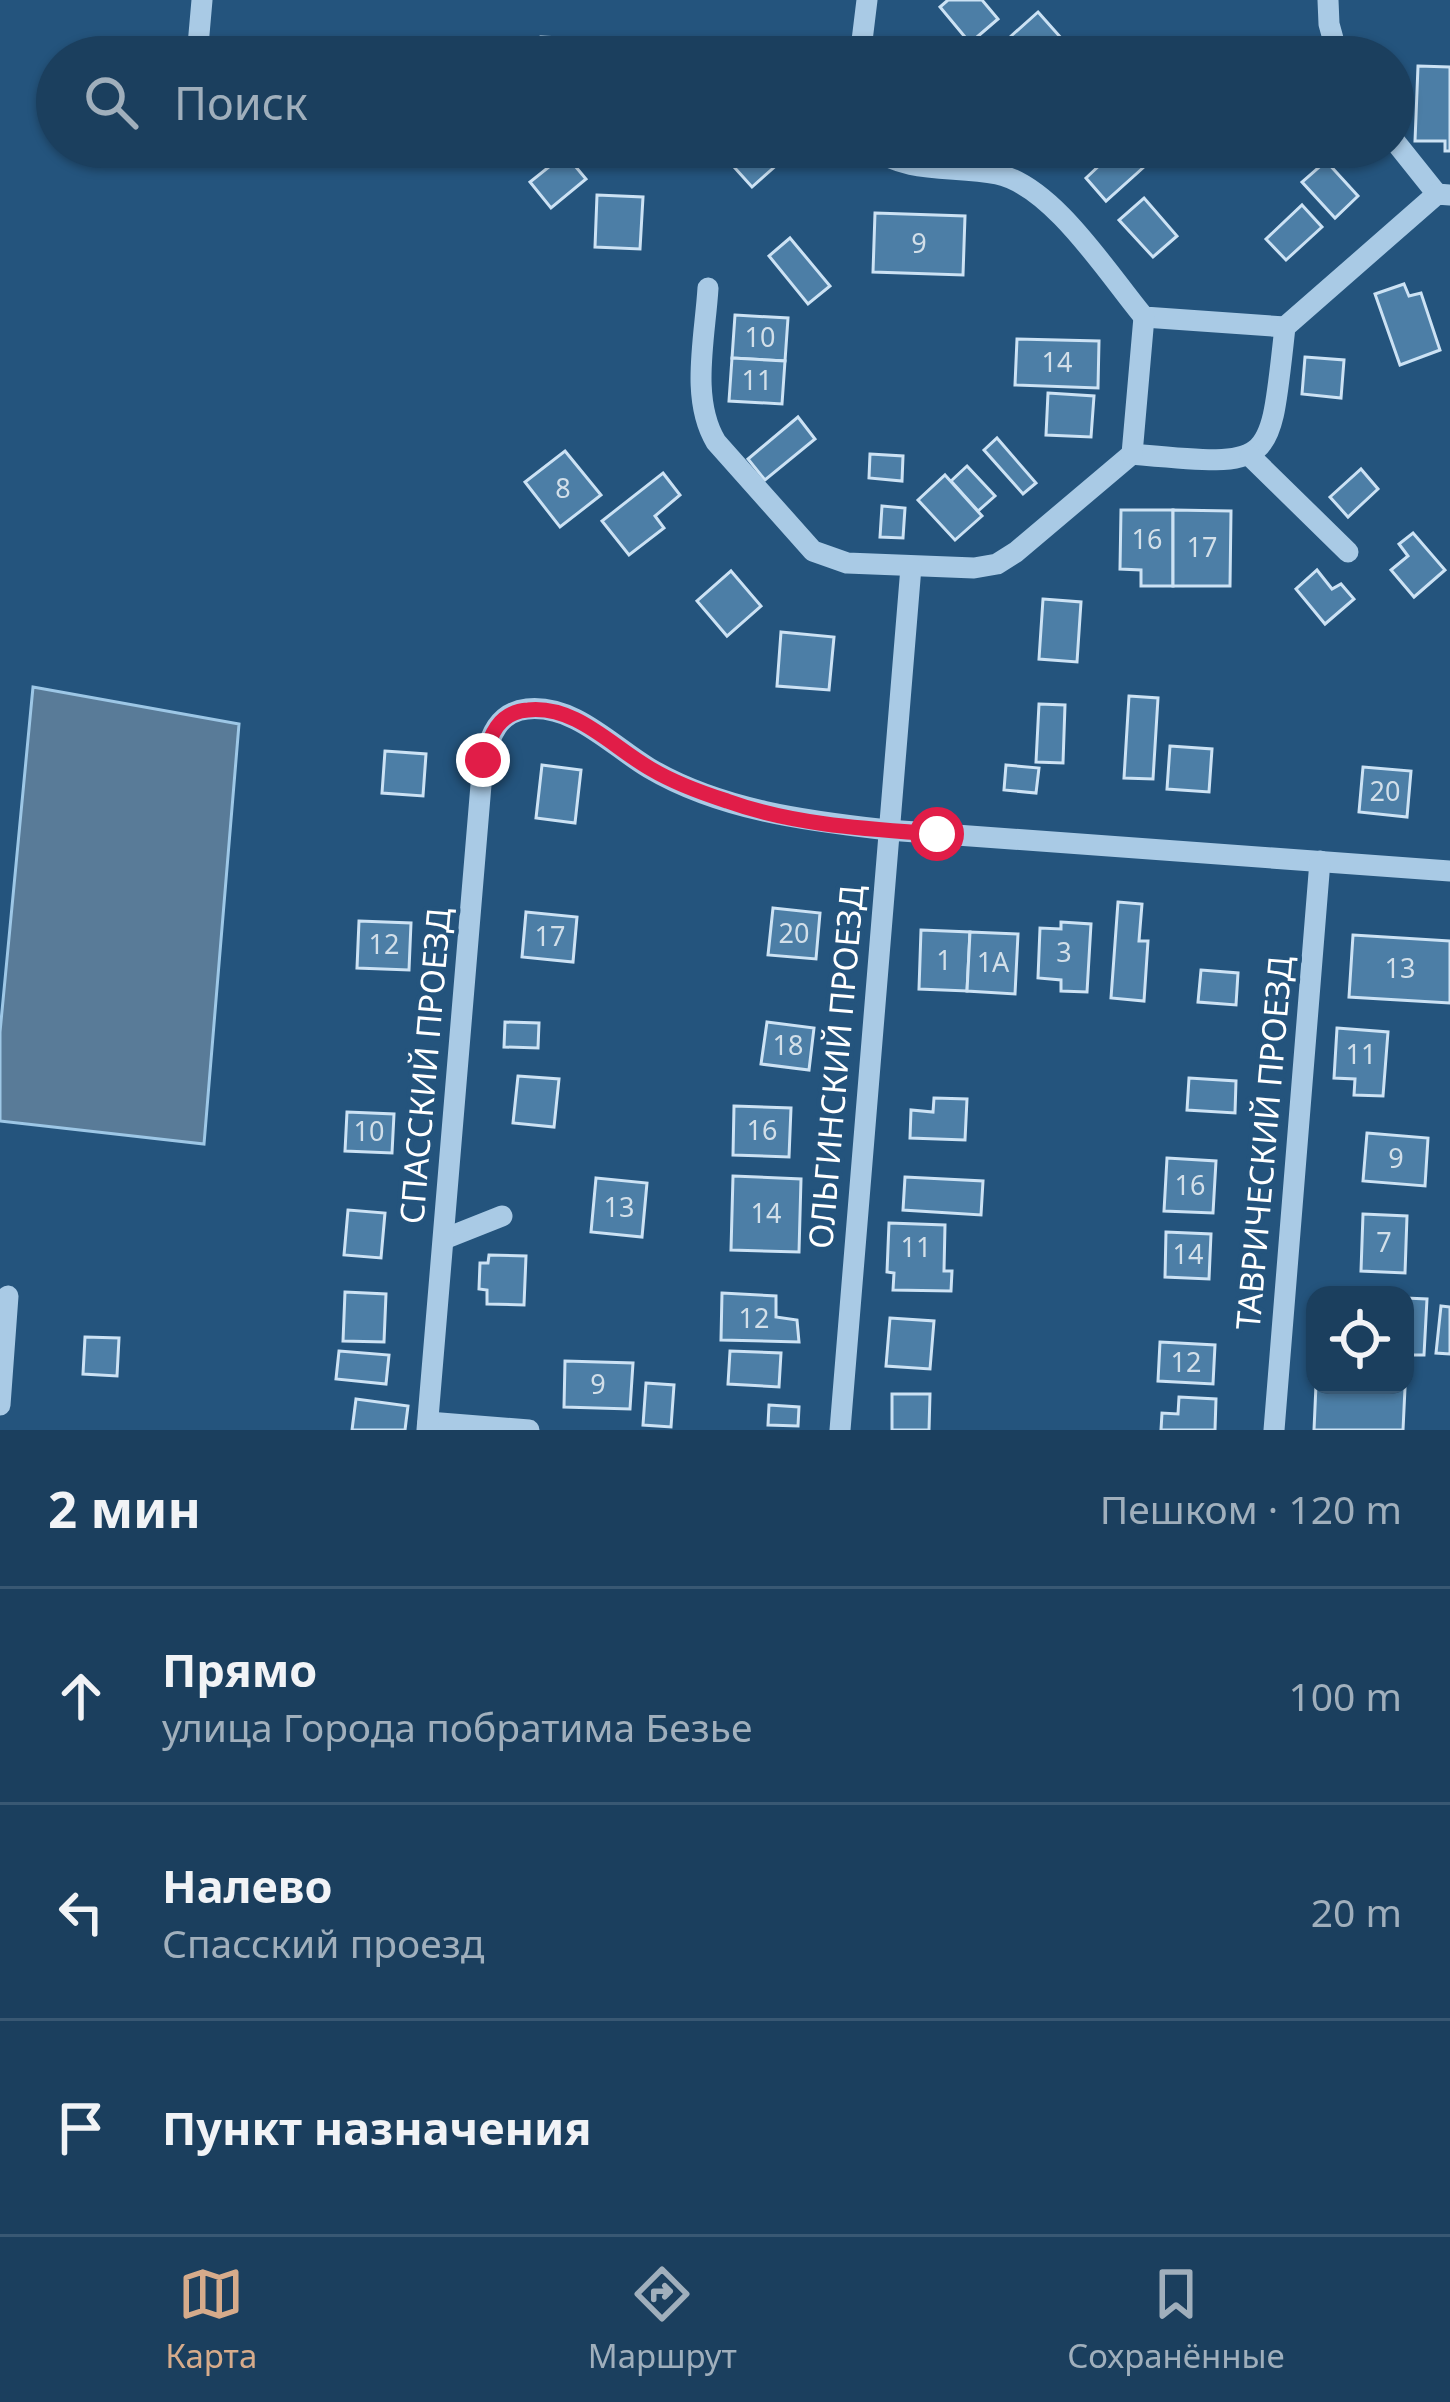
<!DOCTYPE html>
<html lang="ru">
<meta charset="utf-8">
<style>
:root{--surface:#1b3f5e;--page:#244664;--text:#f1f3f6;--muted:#a0afbc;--line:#395873;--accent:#d6ab8b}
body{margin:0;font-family:"Noto Sans",sans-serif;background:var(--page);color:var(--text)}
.controls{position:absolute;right:36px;bottom:36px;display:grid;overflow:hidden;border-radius:24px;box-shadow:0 3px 9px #0004}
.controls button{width:108px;height:108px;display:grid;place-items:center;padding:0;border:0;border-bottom:3px solid var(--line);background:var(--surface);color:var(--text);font:60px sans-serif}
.stop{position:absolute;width:36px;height:36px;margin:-27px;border:9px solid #e11d48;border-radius:50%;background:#fff}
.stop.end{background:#e11d48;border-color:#fff;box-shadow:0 3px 12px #0008}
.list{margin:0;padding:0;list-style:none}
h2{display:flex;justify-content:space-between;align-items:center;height:156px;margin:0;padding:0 48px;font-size:51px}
h2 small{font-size:39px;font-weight:400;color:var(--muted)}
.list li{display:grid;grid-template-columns:78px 1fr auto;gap:36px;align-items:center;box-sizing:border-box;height:216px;padding:0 48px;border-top:3px solid var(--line)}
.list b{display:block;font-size:45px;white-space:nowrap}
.list p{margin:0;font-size:39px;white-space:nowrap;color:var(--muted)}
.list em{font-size:39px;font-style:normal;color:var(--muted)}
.icon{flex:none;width:66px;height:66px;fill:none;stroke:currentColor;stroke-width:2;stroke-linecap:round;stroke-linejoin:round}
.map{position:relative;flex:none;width:1450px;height:1430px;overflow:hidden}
.search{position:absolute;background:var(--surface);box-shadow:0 3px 9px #0004;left:36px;right:36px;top:36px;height:132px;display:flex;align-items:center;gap:30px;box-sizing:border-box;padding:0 42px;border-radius:66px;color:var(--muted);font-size:45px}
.sheet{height:804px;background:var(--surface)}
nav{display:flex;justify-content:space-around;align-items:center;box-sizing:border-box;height:168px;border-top:3px solid var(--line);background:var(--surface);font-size:33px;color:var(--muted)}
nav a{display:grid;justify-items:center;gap:6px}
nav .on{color:var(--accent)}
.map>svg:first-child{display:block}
</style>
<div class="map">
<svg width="1450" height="1430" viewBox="0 0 1450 1430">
<rect width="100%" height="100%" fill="#24547d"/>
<path fill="#597b98" stroke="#9dc7e6" stroke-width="3" d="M33,687L239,724L204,1144L0,1121V1032Z"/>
<g fill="#4c7ea6" stroke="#cce2f4" stroke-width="3">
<path d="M948,0H982L998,19L970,43L940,7Z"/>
<path d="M1038,12L1078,57H1049L1042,49L1028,57L1010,37Z"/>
<path d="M541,37L582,39L581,57H540Z"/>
<path d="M1418,66L1450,67V151H1445V141H1415Z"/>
<path d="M738,147H764L779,163L752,187L726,158Z"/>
<path d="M1119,147H1127L1145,166L1106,201L1086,178Z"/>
<path d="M1172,147H1221L1220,163L1171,161Z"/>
<path d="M1232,147H1282L1281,165L1232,164Z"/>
<path d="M565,154L586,179L551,208L530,182Z"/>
<path d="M1326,161L1358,196L1335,218L1302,182Z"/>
<path d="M597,195L643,197L640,249L595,247Z"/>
<path d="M1144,198L1177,236L1153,257L1119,220Z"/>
<path d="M1302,205L1322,227L1286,260L1266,239Z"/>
<path d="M875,213L965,216L963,275L873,272Z"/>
<path d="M790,238L830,286L808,304L769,256Z"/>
<path d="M1404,284L1409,296L1421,293L1440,350L1400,365L1375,294Z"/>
<path d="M735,315L788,318L785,361L732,358Z"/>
<path d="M1017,339L1099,341L1098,388L1015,385Z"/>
<path d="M1305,357L1344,360L1341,398L1302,394Z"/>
<path d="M732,358L785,361L782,404L729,401Z"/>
<path d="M1048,393L1094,396L1091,437L1046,435Z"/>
<path d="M798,417L815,439L765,480L748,459Z"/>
<path d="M997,438L1036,483L1023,494L984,450Z"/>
<path d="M565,451L601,495L560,527L525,482Z"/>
<path d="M870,454L903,456L902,481L869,478Z"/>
<path d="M967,466L995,496L978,511L951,481Z"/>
<path d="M1361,469L1378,489L1348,517L1330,497Z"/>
<path d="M663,473L680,495L655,516L664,528L629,555L602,521Z"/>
<path d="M945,475L982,516L955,540L918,500Z"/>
<path d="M882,506L905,508L903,538L880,537Z"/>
<path d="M1121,510H1173V586H1141V570L1120,569Z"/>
<path d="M1173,510L1231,511L1230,586H1173Z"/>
<path d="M1413,533L1445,570L1414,597L1391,570L1408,556L1399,544Z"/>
<path d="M1317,570L1332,589L1341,584L1354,599L1325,624L1296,589Z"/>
<path d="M731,571L761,606L727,636L697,601Z"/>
<path d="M1043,599L1081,602L1077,662L1039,659Z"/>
<path d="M781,632L834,637L829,690L777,686Z"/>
<path d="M1129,696L1158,698L1153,779L1124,778Z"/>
<path d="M1039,704L1065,705L1063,763L1036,762Z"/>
<path d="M1170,746L1212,749L1209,792L1167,789Z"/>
<path d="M385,751L426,754L423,796L382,793Z"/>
<path d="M542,765L581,770L575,823L536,818Z"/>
<path d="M1006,765L1039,768L1036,793L1004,790Z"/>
<path d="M1363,767L1411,771L1407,817L1359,812Z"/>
<path d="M1118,902L1142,904L1139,941H1148L1144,1001L1111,998Z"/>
<path d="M773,908L820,913L816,959L768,955Z"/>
<path d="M526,912L577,917L573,962L522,957Z"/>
<path d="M359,921L411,923L409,970L357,968Z"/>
<path d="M1061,922L1091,924L1087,992L1061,991V980L1038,978L1040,928L1061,929Z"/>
<path d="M921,930L970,932L967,991L919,989Z"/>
<path d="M970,932L1018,934L1015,994L967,991Z"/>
<path d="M1353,935L1450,941V1003L1349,997Z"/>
<path d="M1201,970L1238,973L1236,1005L1198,1002Z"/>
<path d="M505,1022L539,1023L538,1048L504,1047Z"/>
<path d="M767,1022L814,1028L809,1070L761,1064Z"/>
<path d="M1337,1028L1388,1032L1383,1096L1354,1095L1355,1079L1334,1078Z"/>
<path d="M518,1076L559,1079L554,1127L513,1123Z"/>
<path d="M1189,1078L1236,1081L1235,1113L1187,1110Z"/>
<path d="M934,1098L967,1099L965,1140L910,1138L911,1110L933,1112Z"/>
<path d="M734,1106L791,1108L789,1157L733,1155Z"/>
<path d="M347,1112L394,1114L392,1153L345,1151Z"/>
<path d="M1367,1133L1428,1138L1425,1186L1363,1181Z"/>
<path d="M1167,1158L1216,1161L1213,1213L1164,1211Z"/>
<path d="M733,1176L801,1179L799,1252L731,1250Z"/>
<path d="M905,1177L983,1181L981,1215L903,1210Z"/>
<path d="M596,1178L647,1183L642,1237L591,1232Z"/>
<path d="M348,1210L385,1213L381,1258L344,1255Z"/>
<path d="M1363,1214L1407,1216L1405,1273L1361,1271Z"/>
<path d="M889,1223L945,1225L944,1271H952L951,1291L893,1290L894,1273L887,1272Z"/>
<path d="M1166,1232L1211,1234L1209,1279L1165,1277Z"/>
<path d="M489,1255L526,1256L524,1305L487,1304V1290L479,1289L480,1263H488Z"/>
<path d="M345,1292L386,1294L384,1342L343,1341Z"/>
<path d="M722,1293L776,1296V1317L797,1320L799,1342L721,1340Z"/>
<path d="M1405,1298L1427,1299L1424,1355H1405Z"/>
<path d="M1441,1306L1450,1307V1354L1436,1353Z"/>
<path d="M890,1318L934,1321L930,1369L886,1366Z"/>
<path d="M85,1337L119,1338L117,1376L83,1374Z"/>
<path d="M1160,1342L1215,1345L1213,1384L1158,1381Z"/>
<path d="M339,1351L389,1355L386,1384L336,1379Z"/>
<path d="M730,1351L781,1353L779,1387L728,1384Z"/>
<path d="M565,1361L633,1363L630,1409L564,1407Z"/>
<path d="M646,1383L674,1385L671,1427L643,1425Z"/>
<path d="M1316,1385L1405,1388L1403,1430H1314Z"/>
<path d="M892,1394H930L929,1430H892Z"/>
<path d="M1179,1397L1216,1399L1215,1430H1161L1162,1413L1178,1414Z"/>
<path d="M356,1399L408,1406L405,1430H352Z"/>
<path d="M769,1405L799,1407L798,1426L768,1425Z"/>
</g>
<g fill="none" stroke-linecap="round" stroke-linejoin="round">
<g stroke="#a9cae5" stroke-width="21">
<path d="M1328,0L1329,24L1338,57"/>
<path d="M197,57L202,0"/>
<path d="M860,57L867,0"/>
<path d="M1393,139L1437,194"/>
<path d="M870,147C910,175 952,165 997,174C1053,186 1108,274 1144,317L1285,327"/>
<path d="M708,288C705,338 690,399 716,442L813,551L847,563L974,568L997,564L1016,552L1132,454C1276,467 1269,470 1285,327L1437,194L1450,195"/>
<path d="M1132,454L1144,317"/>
<path d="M1250,456L1348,552"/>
<path d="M444,1239L502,1216"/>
<path d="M0,1405L8,1296"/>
<path d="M428,1422L529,1430"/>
<path d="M427,1430L483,761C490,736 498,712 527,709C574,704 612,746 649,768C720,810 807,821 888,830L1450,871"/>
<path d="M840,1430L911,567"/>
<path d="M1274,1430L1320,861"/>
</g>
</g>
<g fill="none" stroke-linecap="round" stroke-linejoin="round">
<path stroke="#e11d48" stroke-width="15" d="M483,760C490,736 498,712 528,710C576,705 612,747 651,769C673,782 702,793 727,801C793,825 868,829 937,834"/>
</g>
<g text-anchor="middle" stroke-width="9" stroke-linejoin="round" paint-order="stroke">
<g font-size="27" fill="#d2dfe9">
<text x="919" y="253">9</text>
<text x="760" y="347">10</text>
<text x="1057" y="372">14</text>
<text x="757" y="390">11</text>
<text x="563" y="498">8</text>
<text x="1147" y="549">16</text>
<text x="1202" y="557">17</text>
<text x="1385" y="801">20</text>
<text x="794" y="943">20</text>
<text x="550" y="946">17</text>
<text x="384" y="954">12</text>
<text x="1064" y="962">3</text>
<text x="944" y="970">1</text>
<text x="993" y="972">1А</text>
<text x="1400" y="978">13</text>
<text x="788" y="1055">18</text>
<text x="1361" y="1064">11</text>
<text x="762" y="1140">16</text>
<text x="369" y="1141">10</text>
<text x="1396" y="1168">9</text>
<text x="1190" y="1195">16</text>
<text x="619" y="1217">13</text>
<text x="766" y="1223">14</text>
<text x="1384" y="1252">7</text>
<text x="916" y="1257">11</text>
<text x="1188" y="1264">14</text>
<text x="754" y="1328">12</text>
<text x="1186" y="1372">12</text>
<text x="598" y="1394">9</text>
</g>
<g font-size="33" fill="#fff" stroke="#24547d">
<text transform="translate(425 1066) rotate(-85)" y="12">СПАССКИЙ ПРОЕЗД</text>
<text transform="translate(836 1067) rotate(-85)" y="12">ОЛЬГИНСКИЙ ПРОЕЗД</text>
<text transform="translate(1264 1143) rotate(-85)" y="12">ТАВРИЧЕСКИЙ ПРОЕЗД</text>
</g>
</g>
</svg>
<div class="controls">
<button><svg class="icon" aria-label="locate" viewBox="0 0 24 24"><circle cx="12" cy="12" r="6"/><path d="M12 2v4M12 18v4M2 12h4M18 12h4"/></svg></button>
</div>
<div class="stop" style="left:937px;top:834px"></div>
<div class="stop end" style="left:483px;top:760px"></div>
<div class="search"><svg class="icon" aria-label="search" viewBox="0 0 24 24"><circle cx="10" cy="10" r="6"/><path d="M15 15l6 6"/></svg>Поиск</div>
</div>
<section class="sheet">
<h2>2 мин<small>Пешком · 120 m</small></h2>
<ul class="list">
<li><svg class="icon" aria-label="ahead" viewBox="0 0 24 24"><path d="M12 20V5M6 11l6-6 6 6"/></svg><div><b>Прямо</b><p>улица Города побратима Безье</p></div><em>100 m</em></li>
<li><svg class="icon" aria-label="left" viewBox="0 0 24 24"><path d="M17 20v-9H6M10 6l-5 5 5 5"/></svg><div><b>Налево</b><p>Спасский проезд</p></div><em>20 m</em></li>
<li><svg class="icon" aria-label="arrive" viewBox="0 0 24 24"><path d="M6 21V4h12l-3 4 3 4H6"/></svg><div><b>Пункт назначения</b></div></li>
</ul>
</section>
<nav>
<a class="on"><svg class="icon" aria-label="map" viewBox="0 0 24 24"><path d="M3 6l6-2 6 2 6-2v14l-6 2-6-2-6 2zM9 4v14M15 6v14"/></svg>Карта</a>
<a><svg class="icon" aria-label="directions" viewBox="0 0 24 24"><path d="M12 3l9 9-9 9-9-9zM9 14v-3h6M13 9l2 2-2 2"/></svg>Маршрут</a>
<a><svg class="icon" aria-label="saved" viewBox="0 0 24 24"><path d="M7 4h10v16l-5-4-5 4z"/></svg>Сохранённые</a>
</nav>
